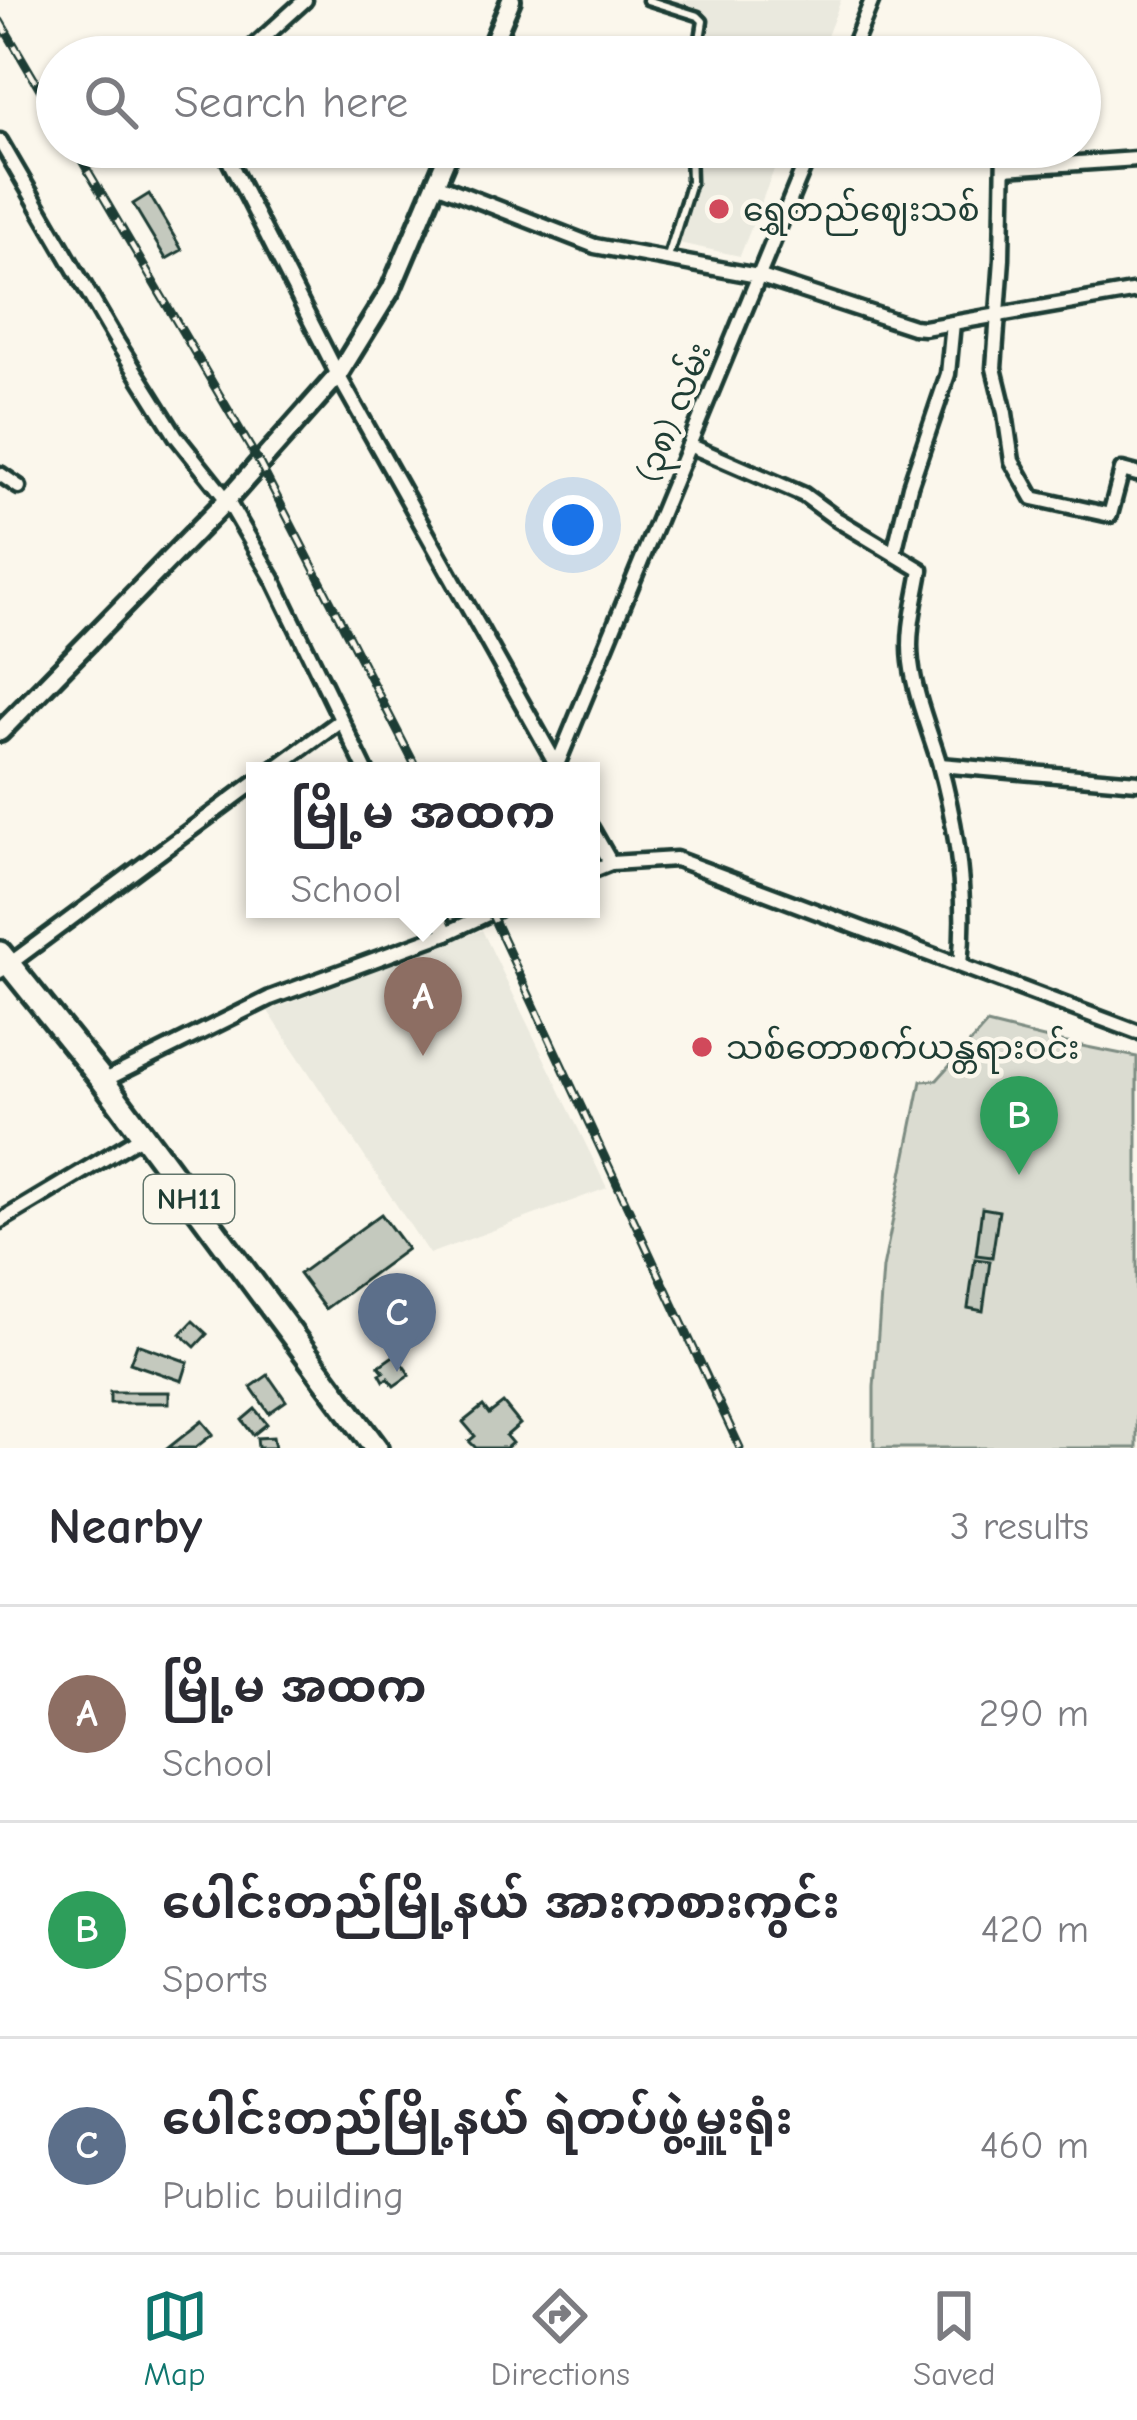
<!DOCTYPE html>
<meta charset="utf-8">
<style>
:root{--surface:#fff;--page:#f2f2f3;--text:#2b2b33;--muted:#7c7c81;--line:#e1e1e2;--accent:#0f766e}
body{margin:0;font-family:"Comic Neue","Noto Sans Myanmar",sans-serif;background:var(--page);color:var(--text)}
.you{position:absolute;left:573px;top:525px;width:42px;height:42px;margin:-30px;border:9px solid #fff;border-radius:50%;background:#1a73e8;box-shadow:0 0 0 18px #1a73e833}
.badge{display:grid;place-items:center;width:78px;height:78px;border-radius:50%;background:var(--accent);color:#fff;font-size:39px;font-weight:700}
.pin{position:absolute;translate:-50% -99px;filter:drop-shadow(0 3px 6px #0008)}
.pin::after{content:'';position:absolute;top:63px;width:42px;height:36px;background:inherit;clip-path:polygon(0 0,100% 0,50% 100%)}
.popup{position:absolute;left:246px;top:762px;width:354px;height:156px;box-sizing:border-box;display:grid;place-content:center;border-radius:0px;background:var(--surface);filter:drop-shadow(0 3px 9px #0005);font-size:39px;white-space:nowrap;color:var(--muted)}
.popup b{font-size:45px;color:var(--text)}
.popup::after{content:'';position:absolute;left:50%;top:100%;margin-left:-24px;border:24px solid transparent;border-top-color:var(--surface)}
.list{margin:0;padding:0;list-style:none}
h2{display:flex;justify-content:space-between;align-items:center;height:156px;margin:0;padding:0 48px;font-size:51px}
h2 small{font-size:39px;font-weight:400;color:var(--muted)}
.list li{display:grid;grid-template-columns:78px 1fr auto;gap:36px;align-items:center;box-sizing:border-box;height:216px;padding:0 48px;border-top:3px solid var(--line)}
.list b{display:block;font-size:45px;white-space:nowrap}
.list p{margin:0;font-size:39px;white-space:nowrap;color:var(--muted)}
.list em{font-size:39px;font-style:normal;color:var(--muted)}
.icon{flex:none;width:66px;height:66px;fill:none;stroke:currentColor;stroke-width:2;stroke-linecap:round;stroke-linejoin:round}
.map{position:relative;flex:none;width:1137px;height:1448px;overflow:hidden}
.search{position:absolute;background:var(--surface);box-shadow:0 3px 9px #0004;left:36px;right:36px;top:36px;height:132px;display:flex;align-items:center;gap:30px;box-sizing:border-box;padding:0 42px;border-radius:66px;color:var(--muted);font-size:45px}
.sheet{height:804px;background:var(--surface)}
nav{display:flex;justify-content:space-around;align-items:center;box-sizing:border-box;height:168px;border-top:3px solid var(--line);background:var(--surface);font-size:33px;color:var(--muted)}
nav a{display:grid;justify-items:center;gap:6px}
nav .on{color:var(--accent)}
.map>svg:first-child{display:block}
</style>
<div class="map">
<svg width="1137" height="1448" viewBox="0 0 1137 1448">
<rect width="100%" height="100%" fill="#fbf7ec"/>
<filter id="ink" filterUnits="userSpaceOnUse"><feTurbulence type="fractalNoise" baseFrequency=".00833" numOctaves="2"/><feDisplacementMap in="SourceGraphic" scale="24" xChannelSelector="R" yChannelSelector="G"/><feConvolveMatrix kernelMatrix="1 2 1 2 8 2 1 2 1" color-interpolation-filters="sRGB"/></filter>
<g filter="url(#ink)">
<g fill="#eae9de">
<path d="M653,0H841L819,57H697L700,12Z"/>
<path d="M691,147H783L740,256L669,241L689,176Z"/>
<path d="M482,930L607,1188L429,1254L268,1011Z"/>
</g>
<path fill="#dbdcd1" stroke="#7d8c82" stroke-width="3" d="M987,1024L1052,1040L1137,1057V1448H874V1387L883,1268L921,1081L937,1080Z"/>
<g fill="#c4c9be" stroke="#1f3d34" stroke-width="3">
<path d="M149,194L182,250L166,259L133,204Z"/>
<path d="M982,1208L999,1211L992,1257L976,1255Z"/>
<path d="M381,1214L407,1249L325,1309L299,1274Z"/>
<path d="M975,1259L990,1261L983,1311L968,1308Z"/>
<path d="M193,1321L207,1334L195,1347L181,1334Z"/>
<path d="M137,1344L188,1362L182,1381L130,1363Z"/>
<path d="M396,1354L400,1355L403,1359L400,1361L410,1375L394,1386L388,1378L384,1381L380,1374L384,1372L379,1366Z"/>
<path d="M268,1375L286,1401L269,1413L251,1387Z"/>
<rect x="110" y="1392" width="59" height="11"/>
<path d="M503,1403L520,1424L506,1436L512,1443L506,1448H476L469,1441L475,1436L463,1422L483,1406L489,1414Z"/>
<path d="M255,1409L267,1424L253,1435L242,1420Z"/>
<path d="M202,1421L213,1434L195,1448H168Z"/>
<path d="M273,1437L275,1448H258L257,1438Z"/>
</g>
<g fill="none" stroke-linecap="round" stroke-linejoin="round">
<g stroke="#1f3d34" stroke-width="15">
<g id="lane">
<path d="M647,0L698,16L703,21L697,57"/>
<path d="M667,260L691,182L690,147"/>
</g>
</g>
<g stroke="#1f3d34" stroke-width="21">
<g id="street">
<path d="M224,57L251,49L305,0"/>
<path d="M849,57L872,0"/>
<path d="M0,141L117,342L176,436L227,500L273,579L366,771"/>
<path d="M222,147L338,375L560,771"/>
<path d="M1004,147L1002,259L994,368L1005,413L1012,461L1033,498L1110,515L1122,470L1137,474"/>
<path d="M1005,168L1137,159"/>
<path d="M436,184L595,246L758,276L913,327L924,328L1137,291"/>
<path d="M689,445L804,495L838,520L921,570C916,601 907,630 911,662C915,696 929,729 939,762C957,827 967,898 960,965"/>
<path d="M0,474L19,487"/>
<path d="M894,553L910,486L948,374L953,323"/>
<path d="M557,765L812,147"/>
<path d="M940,765L1137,782"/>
<path d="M271,771L341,720"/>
<path d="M591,828L611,863"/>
<path d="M591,871L611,863L676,859L1137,1032"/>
<path d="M435,909L447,933"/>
<path d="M0,971L255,782"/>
<path d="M103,1081L270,998L447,933L498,909"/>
<path d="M0,1221L142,1136"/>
</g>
</g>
<g stroke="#1f3d34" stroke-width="26">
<g id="secondary">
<path d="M487,57L511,0"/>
<path d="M0,732L227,500L338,375L391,289L451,147"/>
</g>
</g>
<g stroke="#1f3d34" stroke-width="30">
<path id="highway" d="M0,953L103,1081L376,1448"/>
</g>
<use href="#lane" stroke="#fbf7ec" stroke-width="6"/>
<use href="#street" stroke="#fbf7ec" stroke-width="12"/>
<use href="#secondary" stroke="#fbf7ec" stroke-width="16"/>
<use href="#highway" stroke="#fbf7ec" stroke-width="21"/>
<g stroke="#1f3d34" stroke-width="9">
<g id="rail">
<path d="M0,21L57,118"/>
<path d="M74,147L260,464L418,771"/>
<path d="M489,909L740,1448"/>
</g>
</g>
<use href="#rail" stroke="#fbf7ec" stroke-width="4.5" stroke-dasharray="14" stroke-linecap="butt"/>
</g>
</g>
<g fill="#d1495b" stroke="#fbf7ec" stroke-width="4.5">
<circle cx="719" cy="209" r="12"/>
<circle cx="702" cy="1047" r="12"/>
</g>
<g text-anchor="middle" stroke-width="9" stroke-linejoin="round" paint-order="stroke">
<rect fill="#fbf7ec" stroke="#61756b" stroke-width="3" x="144" y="1175" width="90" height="48" rx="9"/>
<g font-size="30" font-weight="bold" fill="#1f3d34">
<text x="189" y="1209">NH11</text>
</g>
<g font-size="33" fill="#1f3d34" stroke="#fbf7ec" text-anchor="start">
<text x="743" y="221">ရွှေတည်ဈေးသစ်</text>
<text x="726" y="1059">သစ်တောစက်ယန္တရားဝင်း</text>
</g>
<g font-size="33" fill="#1f3d34" stroke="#fbf7ec">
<text transform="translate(673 412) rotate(-68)" y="12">(၃၈) လမ်း</text>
</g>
</g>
</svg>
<div class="you"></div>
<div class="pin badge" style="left:423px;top:1056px;background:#8d6e63">A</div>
<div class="popup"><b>မြို့မ အထက</b>School</div>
<div class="pin badge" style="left:1019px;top:1175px;background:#2e9e5b">B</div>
<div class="pin badge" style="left:397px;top:1372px;background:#5c6f8a">C</div>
<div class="search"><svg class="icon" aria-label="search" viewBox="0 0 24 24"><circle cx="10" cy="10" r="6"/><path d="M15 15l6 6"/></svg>Search here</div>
</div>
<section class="sheet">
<h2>Nearby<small>3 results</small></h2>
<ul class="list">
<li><span class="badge" style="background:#8d6e63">A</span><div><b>မြို့မ အထက</b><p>School</p></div><em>290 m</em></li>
<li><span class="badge" style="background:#2e9e5b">B</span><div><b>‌ပေါင်းတည်မြို့နယ် အားကစားကွင်း</b><p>Sports</p></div><em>420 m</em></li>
<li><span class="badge" style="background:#5c6f8a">C</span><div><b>ပေါင်းတည်မြို့နယ် ရဲတပ်ဖွဲ့မှူးရုံး</b><p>Public building</p></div><em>460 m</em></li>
</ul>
</section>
<nav>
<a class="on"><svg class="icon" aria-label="map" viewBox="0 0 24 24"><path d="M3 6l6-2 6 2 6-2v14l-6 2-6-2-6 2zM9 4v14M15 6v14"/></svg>Map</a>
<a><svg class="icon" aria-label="directions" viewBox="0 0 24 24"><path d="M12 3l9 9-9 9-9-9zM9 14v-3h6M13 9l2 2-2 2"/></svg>Directions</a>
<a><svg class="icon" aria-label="saved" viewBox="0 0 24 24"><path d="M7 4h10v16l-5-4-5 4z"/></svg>Saved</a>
</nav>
